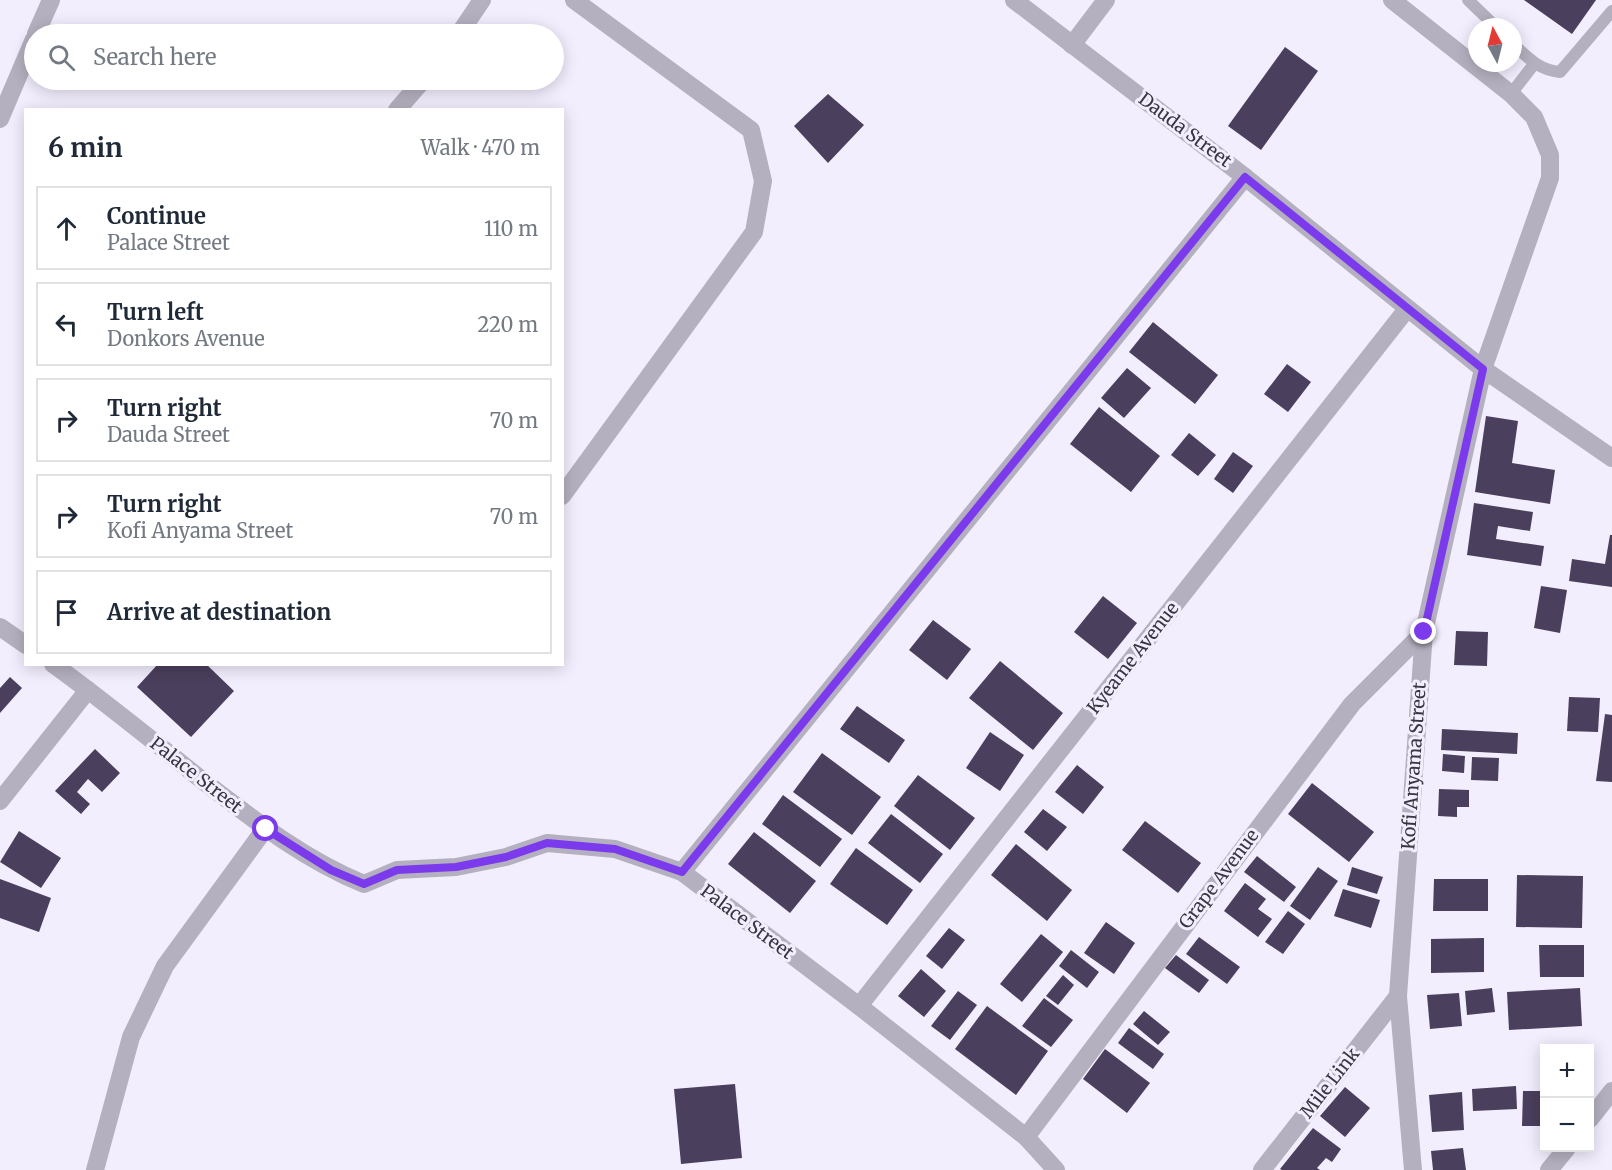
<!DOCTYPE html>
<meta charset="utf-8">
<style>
:root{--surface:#fff;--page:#f2f2f3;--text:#1f2937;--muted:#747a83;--line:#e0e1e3}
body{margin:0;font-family:Merriweather,serif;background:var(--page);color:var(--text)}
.controls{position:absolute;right:18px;bottom:18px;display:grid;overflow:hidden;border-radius:0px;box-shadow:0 3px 15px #0003}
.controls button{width:54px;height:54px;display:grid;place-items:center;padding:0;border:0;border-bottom:2px solid var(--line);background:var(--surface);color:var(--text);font:30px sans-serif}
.compass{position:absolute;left:1468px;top:18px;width:54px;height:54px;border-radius:50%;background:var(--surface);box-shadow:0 3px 15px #0003;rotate:353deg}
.stop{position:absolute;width:18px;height:18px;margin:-14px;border:4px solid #7c3aed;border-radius:50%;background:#fff}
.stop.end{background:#7c3aed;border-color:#fff;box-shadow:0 2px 6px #0008}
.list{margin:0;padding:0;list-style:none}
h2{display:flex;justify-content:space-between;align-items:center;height:78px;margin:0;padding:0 24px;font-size:26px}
h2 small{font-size:20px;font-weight:400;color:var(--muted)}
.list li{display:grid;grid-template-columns:39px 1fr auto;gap:18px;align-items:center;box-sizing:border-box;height:84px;margin:0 12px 12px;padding:0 12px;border:2px solid var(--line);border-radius:0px}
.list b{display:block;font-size:22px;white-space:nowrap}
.list p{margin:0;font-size:20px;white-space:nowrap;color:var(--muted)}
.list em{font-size:20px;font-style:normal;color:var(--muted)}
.icon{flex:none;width:33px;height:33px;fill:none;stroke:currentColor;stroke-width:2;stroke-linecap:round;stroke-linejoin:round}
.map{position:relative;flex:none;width:1612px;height:1170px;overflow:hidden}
.search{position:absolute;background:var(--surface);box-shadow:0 3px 15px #0003;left:24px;top:24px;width:540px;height:66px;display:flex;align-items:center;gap:15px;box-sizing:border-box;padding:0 21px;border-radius:33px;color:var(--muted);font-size:22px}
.panel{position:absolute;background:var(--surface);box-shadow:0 3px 15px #0003;left:24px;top:108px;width:540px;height:558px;border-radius:0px}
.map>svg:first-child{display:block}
</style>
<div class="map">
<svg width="1612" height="1170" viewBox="0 0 1612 1170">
<rect width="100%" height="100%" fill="#f3eefe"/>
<g fill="#4a3f5c">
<path d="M1524,0H1596L1572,34Z"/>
<path d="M1285,47L1318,71L1261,150L1228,126Z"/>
<path d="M828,94L864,125L828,163L794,126Z"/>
<path d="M1153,322L1218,375L1195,404L1129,352Z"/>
<path d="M1287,364L1311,382L1288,412L1264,394Z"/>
<path d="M1127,368L1151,388L1124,418L1101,398Z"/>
<path d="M1099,407L1160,456L1131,492L1070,444Z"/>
<path d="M1486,416L1518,421L1512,463L1555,470L1550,504L1475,492Z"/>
<path d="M1189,433L1216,455L1198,476L1171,455Z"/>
<path d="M1233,452L1253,466L1233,493L1214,479Z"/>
<path d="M1474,503L1533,512L1530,531L1498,526L1496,539L1544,546L1541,566L1467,555Z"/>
<path d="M1610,535H1612V587L1569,581L1572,559L1605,564Z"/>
<path d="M1541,586L1567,590L1560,633L1534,628Z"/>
<path d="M1103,596L1137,623L1108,659L1074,632Z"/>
<path d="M933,620L971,649L947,680L909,650Z"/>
<path d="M1456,631L1488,632L1487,666L1454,665Z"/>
<path d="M1000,661L1063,713L1033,750L969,698Z"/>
<path d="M158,664H206L234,691L191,737L137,687Z"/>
<path d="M10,677L22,688L0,713V688Z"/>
<path d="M1569,697L1600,698L1598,732L1567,731Z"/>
<path d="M857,706L905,740L889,763L840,729Z"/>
<path d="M1605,714L1612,715V782L1596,781Z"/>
<path d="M1442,729L1518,733L1517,754L1441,750Z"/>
<path d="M990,732L1024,755L1000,791L966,768Z"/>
<path d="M95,749L120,773L102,792L88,779L77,792L90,804L81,814L55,791Z"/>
<path d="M822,753L881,797L852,835L793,792Z"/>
<path d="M1443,754L1465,756L1464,773L1442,771Z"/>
<path d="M1472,757L1499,758L1498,781L1471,780Z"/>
<path d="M1077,765L1104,787L1083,814L1055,792Z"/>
<path d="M918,775L975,818L950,850L894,806Z"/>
<path d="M1312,783L1374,832L1349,862L1288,814Z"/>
<path d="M1439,789L1469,790V807H1457V817L1438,816Z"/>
<path d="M783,795L842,839L820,867L762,824Z"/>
<path d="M1043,809L1067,827L1047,851L1024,832Z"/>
<path d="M891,814L943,854L920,883L868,843Z"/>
<path d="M1145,821L1201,863L1178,893L1122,850Z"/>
<path d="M19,831L61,858L41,888L0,862Z"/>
<path d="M754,832L816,881L790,913L728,864Z"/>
<path d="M1016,844L1072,890L1047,921L991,875Z"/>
<path d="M856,848L913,890L887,925L830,884Z"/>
<path d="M1257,856L1296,887L1284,902L1244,872Z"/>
<path d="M1318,867L1338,881L1310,920L1290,906Z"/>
<path d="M1352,867L1383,877L1377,894L1347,885Z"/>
<path d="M1517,875L1583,876L1582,928L1516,927Z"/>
<path d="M0,879L51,898L39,932L0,918Z"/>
<path d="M1434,879H1488V911H1433Z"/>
<path d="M1245,883L1266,899L1258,909L1272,919L1258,937L1224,911Z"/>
<path d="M1343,889L1380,900L1371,928L1334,916Z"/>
<path d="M1288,911L1305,924L1283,954L1265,942Z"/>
<path d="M1106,922L1135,943L1114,974L1084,953Z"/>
<path d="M949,928L965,940L942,969L926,956Z"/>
<path d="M1041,934L1063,952L1022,1002L1000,984Z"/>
<path d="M1199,937L1240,967L1227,984L1186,954Z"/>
<path d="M1484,938V972L1431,973V939Z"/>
<path d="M1539,945H1584V977H1540Z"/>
<path d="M1071,950L1099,972L1087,988L1059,966Z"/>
<path d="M1176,955L1209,980L1199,993L1165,968Z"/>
<path d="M921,969L946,991L924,1017L898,996Z"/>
<path d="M1063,975L1074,985L1058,1005L1046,996Z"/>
<path d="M1492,988L1495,1012L1467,1015L1465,991Z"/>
<path d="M1580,988L1582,1026L1509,1030L1507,992Z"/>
<path d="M958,991L977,1005L950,1040L931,1026Z"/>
<path d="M1459,993L1462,1026L1430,1029L1427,995Z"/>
<path d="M1044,998L1073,1020L1051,1047L1022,1026Z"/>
<path d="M987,1006L1048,1051L1016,1095L955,1049Z"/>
<path d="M1144,1011L1170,1032L1158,1045L1133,1024Z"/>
<path d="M1129,1028L1164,1054L1153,1069L1118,1043Z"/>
<path d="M1105,1049L1150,1083L1127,1113L1083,1079Z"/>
<path d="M735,1084L742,1158L681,1164L674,1089Z"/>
<path d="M1516,1086L1517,1109L1473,1111L1472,1089Z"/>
<path d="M1345,1087L1370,1108L1345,1137L1320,1116Z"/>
<path d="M1523,1091H1544V1126H1522Z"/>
<path d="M1462,1092L1464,1130L1432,1132L1429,1095Z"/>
<path d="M1313,1128L1341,1149L1332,1162L1326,1158L1317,1168L1320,1170H1282L1280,1169Z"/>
<path d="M1463,1148L1466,1170H1433L1431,1151Z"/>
</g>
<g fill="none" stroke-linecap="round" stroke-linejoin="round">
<g stroke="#b5b0bf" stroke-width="12">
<path d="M1468,0L1496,27"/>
<path d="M1513,44C1528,58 1539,70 1560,72L1612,11"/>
<path d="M1511,94L1534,64"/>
</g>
<g stroke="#b5b0bf" stroke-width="18">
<path d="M1014,0L1245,177L1483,369L1612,458"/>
<path d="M1392,0L1511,94L1534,117L1550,155V178L1483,369L1424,632L1398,996L1413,1170"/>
<path d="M36,34L51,0"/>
<path d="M459,34L482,0"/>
<path d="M1072,45L1106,0"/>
<path d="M397,110L423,80"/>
<path d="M0,119L34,39"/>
<path d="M562,496L754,232L763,181L751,130L574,0"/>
<path d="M0,627L26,645"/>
<path d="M53,664C104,701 153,741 202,780C254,820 303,859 364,884L397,870L456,867L506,857L547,843L615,849L682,872L859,1006L1026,1137L1056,1170"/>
<path d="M0,801L88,690"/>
<path d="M682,872L1245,177"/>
<path d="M859,1006L1407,309"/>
<path d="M1590,1119L1612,1091"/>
<path d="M1026,1137L1352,704L1424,632"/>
<path d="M95,1170L131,1037L165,966L265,829"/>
<path d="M1262,1170L1398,996"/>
<path d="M1549,1170L1567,1148"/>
</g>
</g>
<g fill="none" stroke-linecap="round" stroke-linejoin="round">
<path stroke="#7c3aed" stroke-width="8" d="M266,829L331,870L364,884L397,870L456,867L506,857L547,843L615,849L682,872L1245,177L1483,369L1424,632"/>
</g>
<g text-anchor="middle" stroke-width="6" stroke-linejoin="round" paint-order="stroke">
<g font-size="18" fill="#3a3640" stroke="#f3eefe">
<text transform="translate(1185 130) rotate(37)" y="6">Dauda Street</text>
<text transform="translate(1133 658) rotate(-52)" y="6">Kyeame Avenue</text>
<text transform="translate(1414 766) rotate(-86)" y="6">Kofi Anyama Street</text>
<text transform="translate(196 775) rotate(38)" y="6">Palace Street</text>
<text transform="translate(1219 879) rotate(-53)" y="6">Grape Avenue</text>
<text transform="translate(747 922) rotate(37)" y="6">Palace Street</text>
<text transform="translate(1330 1083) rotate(-52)" y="6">Mile Link</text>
</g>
</g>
</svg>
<div class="controls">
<button>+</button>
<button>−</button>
</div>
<svg class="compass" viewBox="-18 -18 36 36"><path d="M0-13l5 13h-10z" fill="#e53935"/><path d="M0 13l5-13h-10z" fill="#747a83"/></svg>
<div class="stop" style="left:266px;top:829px"></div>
<div class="stop end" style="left:1424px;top:632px"></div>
<div class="search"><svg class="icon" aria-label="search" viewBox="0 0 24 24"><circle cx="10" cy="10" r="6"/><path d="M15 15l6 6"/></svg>Search here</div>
<section class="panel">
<h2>6 min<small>Walk · 470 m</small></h2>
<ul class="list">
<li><svg class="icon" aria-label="ahead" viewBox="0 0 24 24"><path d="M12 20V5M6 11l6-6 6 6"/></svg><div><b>Continue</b><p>Palace Street</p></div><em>110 m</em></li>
<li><svg class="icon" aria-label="left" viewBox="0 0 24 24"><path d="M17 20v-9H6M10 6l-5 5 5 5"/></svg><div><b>Turn left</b><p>Donkors Avenue</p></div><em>220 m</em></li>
<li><svg class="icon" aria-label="right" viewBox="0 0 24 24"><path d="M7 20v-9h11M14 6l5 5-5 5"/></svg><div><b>Turn right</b><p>Dauda Street</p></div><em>70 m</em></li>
<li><svg class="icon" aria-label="right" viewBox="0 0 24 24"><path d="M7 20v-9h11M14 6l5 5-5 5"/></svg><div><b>Turn right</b><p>Kofi Anyama Street</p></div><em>70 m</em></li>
<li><svg class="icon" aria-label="arrive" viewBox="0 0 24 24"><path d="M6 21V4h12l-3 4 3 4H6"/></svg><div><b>Arrive at destination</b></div></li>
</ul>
</section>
</div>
